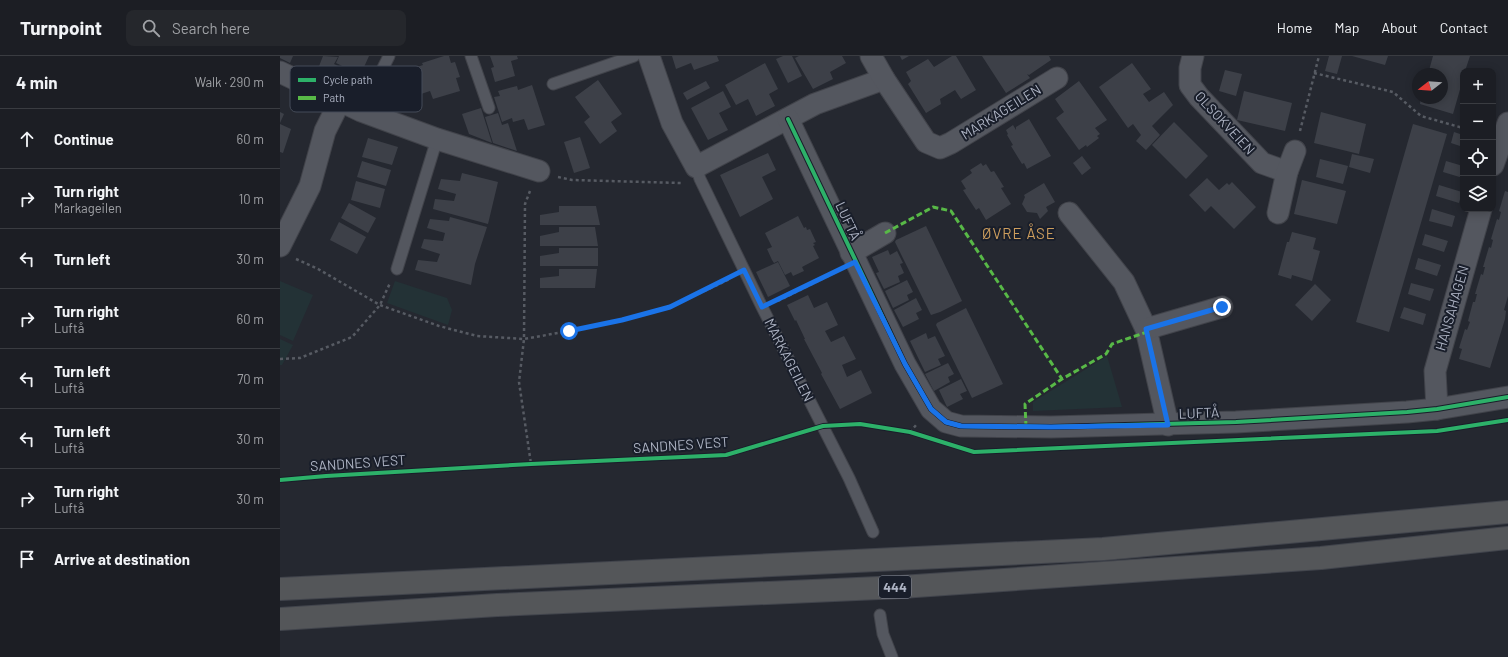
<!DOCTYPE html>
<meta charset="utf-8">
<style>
:root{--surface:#1c1e24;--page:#25272c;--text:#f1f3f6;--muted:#a0a2a6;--line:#3a3c41}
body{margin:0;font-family:Barlow,sans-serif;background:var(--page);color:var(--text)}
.controls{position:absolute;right:12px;top:12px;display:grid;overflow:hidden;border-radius:8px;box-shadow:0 2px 10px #0003}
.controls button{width:36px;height:36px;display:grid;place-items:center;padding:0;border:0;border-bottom:1px solid var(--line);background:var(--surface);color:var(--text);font:20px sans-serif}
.compass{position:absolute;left:1132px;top:12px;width:36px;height:36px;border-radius:50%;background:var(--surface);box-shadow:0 2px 10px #0003;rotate:253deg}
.stop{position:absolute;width:12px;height:12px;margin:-9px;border:3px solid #1a73e8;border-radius:50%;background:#fff}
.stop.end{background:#1a73e8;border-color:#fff;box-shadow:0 1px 4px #0008}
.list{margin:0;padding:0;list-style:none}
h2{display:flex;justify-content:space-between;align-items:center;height:52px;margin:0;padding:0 16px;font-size:17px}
h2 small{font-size:13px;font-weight:400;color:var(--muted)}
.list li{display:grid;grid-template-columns:26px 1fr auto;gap:12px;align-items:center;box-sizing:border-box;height:60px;padding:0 16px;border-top:1px solid var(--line)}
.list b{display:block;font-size:15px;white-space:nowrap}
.list p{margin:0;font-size:13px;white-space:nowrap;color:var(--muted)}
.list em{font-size:13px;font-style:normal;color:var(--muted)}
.icon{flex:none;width:22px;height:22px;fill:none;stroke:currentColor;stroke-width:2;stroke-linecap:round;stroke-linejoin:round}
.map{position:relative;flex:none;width:1228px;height:601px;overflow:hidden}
header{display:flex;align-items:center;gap:24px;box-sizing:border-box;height:56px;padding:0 20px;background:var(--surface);border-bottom:1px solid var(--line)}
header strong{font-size:19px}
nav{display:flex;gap:22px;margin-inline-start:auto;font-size:14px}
.search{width:280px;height:36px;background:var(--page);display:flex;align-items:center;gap:10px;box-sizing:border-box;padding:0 14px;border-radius:8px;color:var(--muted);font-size:15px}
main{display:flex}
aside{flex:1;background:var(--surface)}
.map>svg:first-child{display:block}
</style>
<header>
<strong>Turnpoint</strong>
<div class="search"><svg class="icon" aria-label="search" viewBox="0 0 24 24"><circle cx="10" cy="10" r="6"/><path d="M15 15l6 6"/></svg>Search here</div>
<nav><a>Home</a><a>Map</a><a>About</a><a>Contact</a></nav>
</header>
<main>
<aside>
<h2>4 min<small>Walk · 290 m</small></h2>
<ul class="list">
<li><svg class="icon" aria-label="ahead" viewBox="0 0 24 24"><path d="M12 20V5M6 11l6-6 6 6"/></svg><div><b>Continue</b></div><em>60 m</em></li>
<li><svg class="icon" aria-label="right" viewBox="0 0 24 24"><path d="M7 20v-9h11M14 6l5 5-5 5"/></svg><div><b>Turn right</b><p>Markageilen</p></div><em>10 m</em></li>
<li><svg class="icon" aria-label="left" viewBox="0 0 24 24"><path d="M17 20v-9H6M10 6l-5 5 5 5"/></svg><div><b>Turn left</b></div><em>30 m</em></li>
<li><svg class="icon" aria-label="right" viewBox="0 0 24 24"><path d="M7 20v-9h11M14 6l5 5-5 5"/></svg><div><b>Turn right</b><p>Luftå</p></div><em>60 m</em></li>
<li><svg class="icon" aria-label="left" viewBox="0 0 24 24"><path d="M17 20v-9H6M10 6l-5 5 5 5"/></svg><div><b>Turn left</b><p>Luftå</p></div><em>70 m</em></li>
<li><svg class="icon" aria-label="left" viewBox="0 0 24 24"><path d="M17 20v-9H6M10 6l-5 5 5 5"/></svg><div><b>Turn left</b><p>Luftå</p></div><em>30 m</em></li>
<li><svg class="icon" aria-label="right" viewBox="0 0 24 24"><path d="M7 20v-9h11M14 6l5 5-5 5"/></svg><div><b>Turn right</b><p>Luftå</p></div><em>30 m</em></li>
<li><svg class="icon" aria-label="arrive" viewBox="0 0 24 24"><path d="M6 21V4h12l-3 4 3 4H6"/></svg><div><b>Arrive at destination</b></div></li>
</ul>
</aside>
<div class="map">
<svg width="1228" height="601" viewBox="0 0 1228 601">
<rect width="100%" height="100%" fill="#252830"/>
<g fill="#233236">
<path d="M0,225L33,239L13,285L0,279Z"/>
<path d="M115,225L167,242L172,254L168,269L107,247Z"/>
<path d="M0,283L13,289L2,309H0Z"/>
<path d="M827,300L842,351L753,355V346Z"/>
</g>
<g fill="#3d4048">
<path d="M0,0H13L10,7L0,2Z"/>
<path d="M43,0L58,1L54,8L69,15L62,30L36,18Z"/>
<path d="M59,0H89L84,11L82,10L79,18L56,7Z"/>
<path d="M164,0H169L171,7L175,6L180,21L176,22L180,35L153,43L150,35L141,38L142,40L134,43L133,40L130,41L122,16L143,9L142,7Z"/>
<path d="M210,0H237L238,3L231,5L235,20L215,26L211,12L214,11Z"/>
<path d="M392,0H437L439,5L414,14L411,7L396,13Z"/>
<path d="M503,0H512L522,20L508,27L496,3Z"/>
<path d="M519,0H562L566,7L550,16L553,23L533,33L515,2Z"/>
<path d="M620,0H629L622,4Z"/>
<path d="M672,0H676L696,34L681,43L675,34L660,43L661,48L646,57L628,28L631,25L626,16L648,3L654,11Z"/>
<path d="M702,0H769L771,4L749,19L747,18L750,22L726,37Z"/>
<path d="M1049,0H1062L1057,18L1045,15Z"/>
<path d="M1072,0H1108L1105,9Z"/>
<path d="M1153,0H1190L1185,15H1183V23L1173,58L1140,48L1141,42H1162V18H1148Z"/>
<path d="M485,7L498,33L489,38L495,50L476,60L468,43L456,49L445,29Z"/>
<path d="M852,7L871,33L863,38L869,46L884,36L893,49L872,70L880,79L866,94L856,85L861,79L853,68L848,72L819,31Z"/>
<path d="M945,14L962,18L956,40L939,35Z"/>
<path d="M318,24L342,58L331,66L337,75L320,88L304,66L310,61L295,41Z"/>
<path d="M426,25L430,32L407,44L403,37Z"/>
<path d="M799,25L827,64L815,72L820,78L817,80L819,82L807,91L806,89L799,94L776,62L784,56L775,43Z"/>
<path d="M252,29L265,69L248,74L244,63L233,66L232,62L222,66L214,41L220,40L218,35L237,30L238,34Z"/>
<path d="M443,35L451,51L439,57L448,74L428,84L411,52Z"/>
<path d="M964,35L1012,47L1005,75L957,64Z"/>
<path d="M201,52L212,87L189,78L182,58Z"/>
<path d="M0,56L4,58L0,67Z"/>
<path d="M1041,56L1086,68L1079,98L1034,87Z"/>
<path d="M218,57L222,69L228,67L237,95L213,87L205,61Z"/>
<path d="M749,63L771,100L747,113L744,107L742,108L731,90L733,89L727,79L728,78L726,74L733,69L736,74V71Z"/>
<path d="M894,66L928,100L906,123L872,89Z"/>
<path d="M0,68L11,73L3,97L0,96Z"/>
<path d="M1133,68L1167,78L1109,276L1076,266Z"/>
<path d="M1174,76L1183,79V91L1171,87Z"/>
<path d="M300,81L310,112L294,117L284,86Z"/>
<path d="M88,82L118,91L112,109L82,101Z"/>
<path d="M488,97L496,114L482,121L493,143L460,161L440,119Z"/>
<path d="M1072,98L1094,103L1090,117L1069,111Z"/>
<path d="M802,100L811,112L802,119L793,107Z"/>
<path d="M1040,103L1068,110L1063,128L1036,121Z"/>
<path d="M82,105L111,114L106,130L77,121Z"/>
<path d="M1166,105L1183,110V122L1163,116Z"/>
<path d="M701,107L703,110L706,108L711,116L714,115L724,131L721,132L731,148L706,164L699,152L696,154L683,134L686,133L681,125L692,117L690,114Z"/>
<path d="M182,117L218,126L208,168L153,153L155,143L174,145L176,138L158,133L161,123L180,125Z"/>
<path d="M927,122L939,134L947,127L949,129L952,126L976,151L954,173L931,150L925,156L909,139Z"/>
<path d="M1022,124L1066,135L1057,168L1014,158Z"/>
<path d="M76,125L105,133L100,152L71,144Z"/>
<path d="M764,127L775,146L766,151L768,155L760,163L757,157L747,156L742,148L745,141L744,139Z"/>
<path d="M1159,129L1182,136L1179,147L1156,140Z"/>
<path d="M1225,135L1228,136V240L1224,254L1226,255L1225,263L1210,312L1179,303L1182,293L1179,292L1185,273L1187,274L1190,266L1188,265L1193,246H1195L1197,238H1195L1201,218L1203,219L1205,211H1203L1209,191L1211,192L1213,184L1211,183L1217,163L1219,164L1221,156L1219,155Z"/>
<path d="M69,147L96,162L88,177L61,162Z"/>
<path d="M279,150H316L320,169H260V159L279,156Z"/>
<path d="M1152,153L1175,160L1172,171L1149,165Z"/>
<path d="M518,160L524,172L526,171L527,174L530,173L536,186L533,187L535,189L533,190L539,202L522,211L524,215L513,220L511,216L505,219L498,205L494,207L492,204L487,193L492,191L485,177Z"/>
<path d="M170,161L207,171L195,208L191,229L135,214L138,204L157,206L160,198L141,192L144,183L163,185L165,177L147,172L150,163L169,165Z"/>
<path d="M59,166L86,181L77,198L50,184Z"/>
<path d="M646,170L682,245L660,256L651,259L615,186L616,184Z"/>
<path d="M279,171H315L318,190H260V180L279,176Z"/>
<path d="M1012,176L1036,182L1033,193L1040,195L1032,225L1012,219L1011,223L998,219L1007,186H1009Z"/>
<path d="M1145,178L1168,185L1164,196L1142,189Z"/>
<path d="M279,192H318V210H260V200L279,197Z"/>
<path d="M608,194L610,199L617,195L623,207L620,208L624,217L618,220L620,226L604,233L596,217L599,216L592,201Z"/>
<path d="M1138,202L1161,209L1157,220L1135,213Z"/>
<path d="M498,206L510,230L488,241L476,216Z"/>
<path d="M279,213H317L315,232H260V222L279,220Z"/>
<path d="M627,224L633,236L627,239L629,244L613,252L605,235Z"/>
<path d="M1131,227L1154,233L1150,245L1128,238Z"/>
<path d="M1035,228L1051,244L1032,265L1015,249Z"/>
<path d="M528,239L534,252L547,246L558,269L545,275L551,286L564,280L576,303L562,309L567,321L581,314L592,337L560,353L541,318L542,317L524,283H525L516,264L515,265L507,249Z"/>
<path d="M636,242L642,254L636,257L639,263L623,271L614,254Z"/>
<path d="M1124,251L1146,258L1143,269L1120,262Z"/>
<path d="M686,252L723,328L692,342L656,269L657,267Z"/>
<path d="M646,277L648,283L655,280L665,300L658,303L661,309L645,316L630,285Z"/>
<path d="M668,307L674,318L668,321L670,326L654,335L645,318Z"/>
<path d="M681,323L687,335L680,338L683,343L667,351L659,334Z"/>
</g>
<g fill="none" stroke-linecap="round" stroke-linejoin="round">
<g stroke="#41434a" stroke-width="13">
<g id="lane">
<path d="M191,0L209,52"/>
<path d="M101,16L109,0"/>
<path d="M273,28L354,0"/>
<path d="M416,111L420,123L482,251L569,422L593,476"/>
<path d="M117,213L157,83"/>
<path d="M600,559L603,578L612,601"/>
</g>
</g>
<g stroke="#41434a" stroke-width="23">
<g id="street">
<path d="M369,0L392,67L416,111L535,48L604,23"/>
<path d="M591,0L604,23L646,86L660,92L671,87L777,22"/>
<path d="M913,0L910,12V29L919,41L982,107L1007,116"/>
<path d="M0,16L81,55L157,83L259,115"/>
<path d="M508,63L625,308L651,353L666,366L681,370L771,371L956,366L1127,356L1157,353L1228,341"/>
<path d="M1213,109L1228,67"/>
<path d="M789,157L844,226L866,273L888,369"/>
<path d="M998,157L1007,116L1015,95"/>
<path d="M0,190L30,130L45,75L60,45"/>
<path d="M571,197L605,177"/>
<path d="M866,273L942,251"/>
<path d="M1157,353L1155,315L1201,153"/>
</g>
</g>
<g stroke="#41444c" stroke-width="24">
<g id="highway">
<path d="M0,533L823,493L1228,456"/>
<path d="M0,563L217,549L621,531L1041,502L1228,482"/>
</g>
</g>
<g stroke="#575b63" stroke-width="2.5" stroke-dasharray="3 3" stroke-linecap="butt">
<path d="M1034,17L1113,36L1141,60L1183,72"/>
<path d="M1020,75L1039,0"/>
<path d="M278,121L292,124L402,127"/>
<path d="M250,135L245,148L244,283L239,326L251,408"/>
<path d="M16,203L38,213L100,249L159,270L197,280L244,283L289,275L342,264L390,251L450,223"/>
<path d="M498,245L558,215"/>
<path d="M0,303L20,302L72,281L100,249L110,227"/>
<path d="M630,376L637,368"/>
</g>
<use href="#lane" stroke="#54575f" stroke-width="11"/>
<use href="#street" stroke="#54575f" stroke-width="21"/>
<use href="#highway" stroke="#545659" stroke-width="22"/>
<g stroke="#58b947" stroke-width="3" stroke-dasharray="6 3" stroke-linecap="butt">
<path d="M605,177L653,151L671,155L782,323"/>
<path d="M746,371L745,348L782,323L826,298L832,288L867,276"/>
</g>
<g stroke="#191e2a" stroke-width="6">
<g id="cycleway">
<path d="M508,63L625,308L651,353L666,366L681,370L771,371L956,366L1127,356L1157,353L1228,341"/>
<path d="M0,424L46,420L251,408L446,399L543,370L580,368L630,376L694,396L1157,375L1228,364"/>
</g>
</g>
<use href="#cycleway" stroke="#2db169" stroke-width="4"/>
</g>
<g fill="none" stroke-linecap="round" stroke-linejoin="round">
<path stroke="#1a73e8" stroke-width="5" d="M289,275L342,264L390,251L464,214L482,251L575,206L625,308L651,353L666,366L681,370L771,371L888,369L866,273L942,251"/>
</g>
<g text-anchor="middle" stroke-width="4" stroke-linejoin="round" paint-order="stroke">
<rect fill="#191e2a" stroke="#818695" stroke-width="1" x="599" y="520" width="32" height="22" rx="3"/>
<g font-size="13" font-weight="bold" fill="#adb3c3">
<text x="615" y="536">444</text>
</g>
<g font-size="14" fill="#adb3c3" stroke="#191e2a">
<text transform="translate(721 56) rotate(-32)" y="5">MARKAGEILEN</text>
<text transform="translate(945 67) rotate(47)" y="5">OLSOKVEIEN</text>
<text transform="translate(568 165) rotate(65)" y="5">LUFTÅ</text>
<text transform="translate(1172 252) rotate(-74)" y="5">HANSAHAGEN</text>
<text transform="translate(509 304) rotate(63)" y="5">MARKAGEILEN</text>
<text transform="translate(919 357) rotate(-2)" y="5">LUFTÅ</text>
<text transform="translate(401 389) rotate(-4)" y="5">SANDNES VEST</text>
<text transform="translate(78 407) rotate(-4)" y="5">SANDNES VEST</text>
</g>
<g font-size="15" letter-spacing="1" fill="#ce9e5d" stroke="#191e2a">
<text x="739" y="183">ØVRE ÅSE</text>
</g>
</g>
<rect x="10" y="10" width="132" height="46" rx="6" fill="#191e2a" stroke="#454b58" stroke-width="1"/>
<rect x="18" y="22" width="18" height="4" fill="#2db169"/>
<rect x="18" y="40" width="18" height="4" fill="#58b947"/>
<g font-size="11" fill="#adb3c3">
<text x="43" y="28">Cycle path</text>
<text x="43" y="46">Path</text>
</g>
</svg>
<div class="controls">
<button>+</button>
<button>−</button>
<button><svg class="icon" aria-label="locate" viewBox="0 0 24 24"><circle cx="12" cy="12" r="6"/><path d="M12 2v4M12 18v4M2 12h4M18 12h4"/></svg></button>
<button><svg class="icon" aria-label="layers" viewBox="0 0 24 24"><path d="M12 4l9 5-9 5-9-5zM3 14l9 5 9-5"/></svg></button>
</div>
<svg class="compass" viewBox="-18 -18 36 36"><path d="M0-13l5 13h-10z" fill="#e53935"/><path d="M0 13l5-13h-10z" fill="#a0a2a6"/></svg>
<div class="stop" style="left:289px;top:275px"></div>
<div class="stop end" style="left:942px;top:251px"></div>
</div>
</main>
